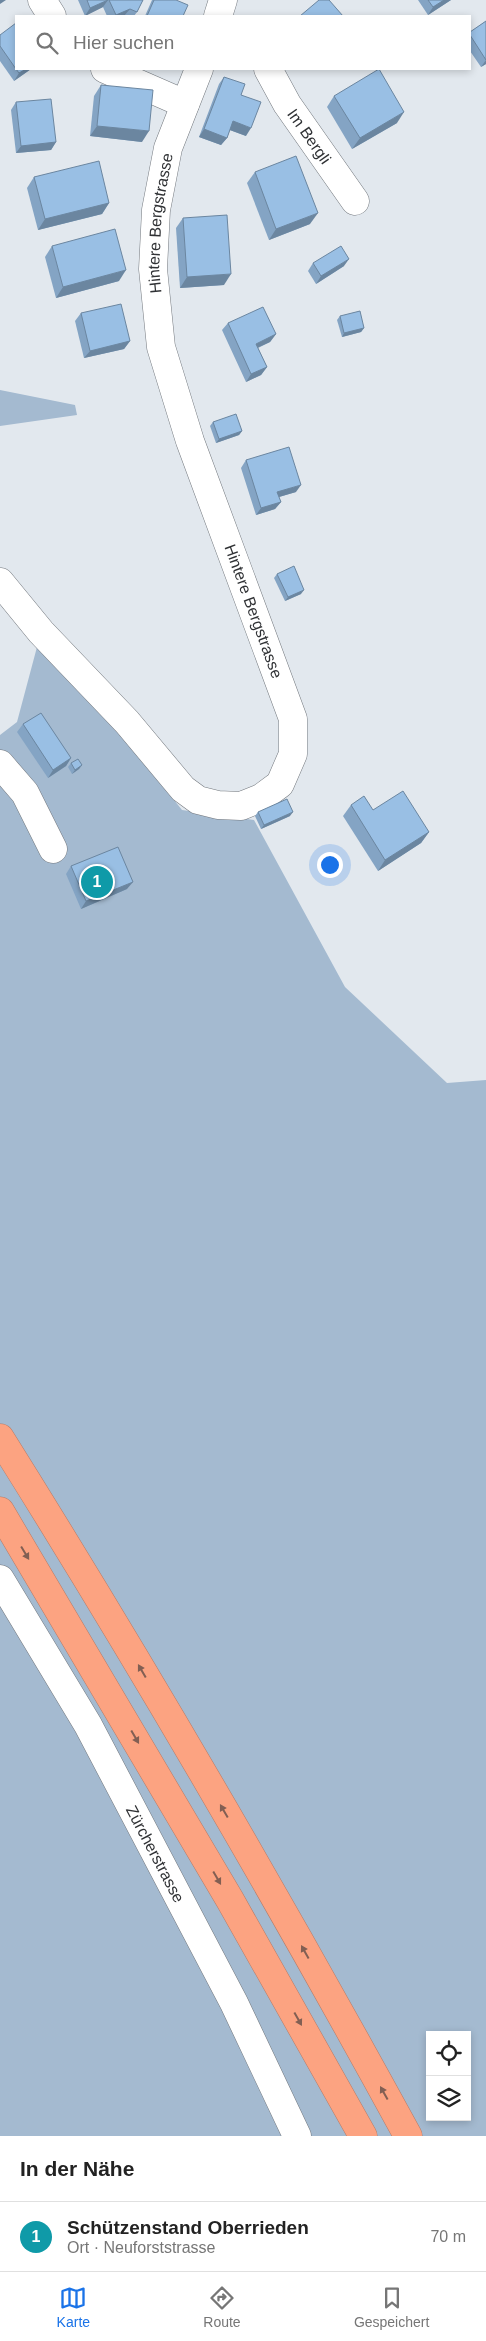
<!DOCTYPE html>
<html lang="de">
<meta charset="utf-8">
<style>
:root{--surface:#fff;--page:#f6f6f6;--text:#222;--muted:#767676;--line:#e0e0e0;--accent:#1a73e8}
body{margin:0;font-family:Arial,sans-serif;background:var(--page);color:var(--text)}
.controls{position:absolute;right:15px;bottom:15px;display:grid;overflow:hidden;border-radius:0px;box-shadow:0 2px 8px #0003}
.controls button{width:45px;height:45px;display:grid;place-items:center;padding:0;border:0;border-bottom:1px solid var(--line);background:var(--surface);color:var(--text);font:25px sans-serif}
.you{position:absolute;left:329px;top:864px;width:18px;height:18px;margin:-12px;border:4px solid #fff;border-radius:50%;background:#1a73e8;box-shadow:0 0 0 8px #1a73e833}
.badge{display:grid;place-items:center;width:32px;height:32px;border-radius:50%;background:var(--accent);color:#fff;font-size:16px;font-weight:700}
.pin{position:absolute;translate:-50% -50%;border:2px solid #fff;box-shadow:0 1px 5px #0006}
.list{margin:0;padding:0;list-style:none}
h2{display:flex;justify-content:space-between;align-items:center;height:65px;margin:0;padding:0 20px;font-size:21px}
h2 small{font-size:16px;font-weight:400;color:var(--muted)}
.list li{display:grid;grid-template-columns:32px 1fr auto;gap:15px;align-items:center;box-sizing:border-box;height:70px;padding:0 20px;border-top:1px solid var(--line)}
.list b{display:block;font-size:19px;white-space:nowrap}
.list p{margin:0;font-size:16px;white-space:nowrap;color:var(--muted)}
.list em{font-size:16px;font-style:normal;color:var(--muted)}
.icon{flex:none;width:28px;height:28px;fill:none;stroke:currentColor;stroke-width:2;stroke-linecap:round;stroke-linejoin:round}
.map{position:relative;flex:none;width:486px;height:2136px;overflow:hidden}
.search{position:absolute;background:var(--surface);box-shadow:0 2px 8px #0003;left:15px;right:15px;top:15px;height:55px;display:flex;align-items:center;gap:12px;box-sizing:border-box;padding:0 18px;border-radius:0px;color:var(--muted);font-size:19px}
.sheet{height:135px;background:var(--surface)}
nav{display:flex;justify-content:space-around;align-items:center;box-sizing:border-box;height:70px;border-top:1px solid var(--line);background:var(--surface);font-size:14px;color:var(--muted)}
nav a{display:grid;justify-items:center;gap:2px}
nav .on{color:var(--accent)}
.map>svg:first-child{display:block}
</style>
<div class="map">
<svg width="486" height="2136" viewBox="0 0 486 2136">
<rect width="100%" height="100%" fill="#e2e8ee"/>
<g fill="#a4bad0" fill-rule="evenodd">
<path d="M0,390L75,405L77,415L0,426Z"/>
<path d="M41,632L182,810L254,820L345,987L447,1083L486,1080V2136H0V735L17,722ZM430,2035H467V2117H430Z"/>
</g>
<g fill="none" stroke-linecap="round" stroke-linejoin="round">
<g stroke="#73787e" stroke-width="29">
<g id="minor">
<path d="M42,0L52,16"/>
<path d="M218,16L223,0"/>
<path d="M105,69L185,104"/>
<path id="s1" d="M268,69L287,104L355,201"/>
<path id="s2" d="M0,582L41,632L127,722L183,789L198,800L218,805L241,806L261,798L280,784L293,754V719L190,441L161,347L153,269L156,210L168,148L199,69"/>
<path d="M0,764L25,793L53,849"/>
<path id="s3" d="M0,1579L88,1725L234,2003L297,2136"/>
</g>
</g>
<g stroke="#b57b66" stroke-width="29">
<g id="highway">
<path d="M0,1438C143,1666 279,1900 408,2136"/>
<path d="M0,1511L230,1900L363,2136"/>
</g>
</g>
<use href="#minor" stroke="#fff" stroke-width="28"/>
<use href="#highway" stroke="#fca381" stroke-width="28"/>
</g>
<g fill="#84a4c4">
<path d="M78,0H143L137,12L134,16H107L103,7L85,16Z"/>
<path d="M152,0H176L183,16H145Z"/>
<path d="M418,0H451L428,15Z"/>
<path d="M486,21V64L481,67L470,51V32Z"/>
<path d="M0,35L31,69L14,81L0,61Z"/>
<path d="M224,77L241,95L246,136L230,130L227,138L221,145L199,137L219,84Z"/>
<path d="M101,85L142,142L90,136L94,96Z"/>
<path d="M334,96L397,123L352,149L327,107Z"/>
<path d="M16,102L56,142L51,150L16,153L11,110Z"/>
<path d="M255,172L310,224L269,240L247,183Z"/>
<path d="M34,177L109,203L102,214L38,230L27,188Z"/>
<path d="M183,218L224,285L180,288L176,228Z"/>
<path d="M52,246L119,281L56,298L45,257Z"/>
<path d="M313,263L344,266L316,284L308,271Z"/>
<path d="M81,313L130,341L124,349L84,358L75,321Z"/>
<path d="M340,316L364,328L361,332L342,337L337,320Z"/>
<path d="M228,323L276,334L270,342L258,348L267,367L261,375L246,382L222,330Z"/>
<path d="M213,422L242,431L239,435L216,443L210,426Z"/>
<path d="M246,460L296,492L279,497L281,502L275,509L256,515L241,468Z"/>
<path d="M277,574L301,594L285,601L274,578Z"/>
<path d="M23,724L71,758L66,766L48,778L17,732Z"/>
<path d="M71,763L82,765L79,769L72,774L68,767Z"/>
<path d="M351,805L373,810L429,832L421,843L378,871L343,816Z"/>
<path d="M258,812L290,816L261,829L255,816Z"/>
<path d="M71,866L127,889L81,909L66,874Z"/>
</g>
<g fill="#6b86a0">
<path d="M0,0H6L0,4Z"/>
<path d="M108,0L103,7L85,16L90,8Z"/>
<path d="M444,0H451L428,15L433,7Z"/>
<path d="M130,9L124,16H115L116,15Z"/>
<path d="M486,60V64L481,67Z"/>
<path d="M26,69H31L14,81L19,73Z"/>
<path d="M404,112L397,123L352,149L360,138Z"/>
<path d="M233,121L251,128L246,136L227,129Z"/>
<path d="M97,126L149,131L142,142L90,136Z"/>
<path d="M204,129L227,138L221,145L199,137Z"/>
<path d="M56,142L51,150L16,153L21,146Z"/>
<path d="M109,203L102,214L38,230L45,219Z"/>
<path d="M318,213L310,224L269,240L276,229Z"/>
<path d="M349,259L344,266L316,284L321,276Z"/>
<path d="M126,270L119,281L56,298L63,287Z"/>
<path d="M231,274L224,285L180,288L187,277Z"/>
<path d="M364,328L361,332L342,337L344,333Z"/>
<path d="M276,334L270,342L250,351L256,344Z"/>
<path d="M130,341L124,349L84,358L90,351Z"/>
<path d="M267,367L261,375L246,382L251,374Z"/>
<path d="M242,431L239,435L216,443L219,439Z"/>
<path d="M301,485L296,492L272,499L277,492Z"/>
<path d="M281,502L275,509L256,515L261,508Z"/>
<path d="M304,590L301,594L285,601L288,597Z"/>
<path d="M71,758L66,766L48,778L53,770Z"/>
<path d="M82,765L79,769L72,774L75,770Z"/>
<path d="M293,812L290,816L261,829L264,825Z"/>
<path d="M429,832L421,843L378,871L385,860Z"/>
<path d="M133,882L127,889L81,909L86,901Z"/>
</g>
<g fill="#99bfe4" stroke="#6b86a0">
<path d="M87,0H108L90,8Z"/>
<path d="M109,0H143L137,12L130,9L116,15Z"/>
<path d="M154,0H176L188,5L183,16H147Z"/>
<path d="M319,0H329L343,16H300Z"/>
<path d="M428,0H444L433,7Z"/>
<path d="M486,21V60L470,35V32Z"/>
<path d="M16,23V69L0,46V35Z"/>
<path d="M16,69H26L19,73Z"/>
<path d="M379,69L404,112L360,138L334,96Z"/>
<path d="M224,77L245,84L241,95L261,102L251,128L233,121L227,138L204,129Z"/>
<path d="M101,85L153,90L149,131L97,126Z"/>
<path d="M51,99L56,142L21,146L16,102Z"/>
<path d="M296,156L318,213L276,229L255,172Z"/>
<path d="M99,161L109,203L45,219L34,177Z"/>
<path d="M227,215L231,274L187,277L183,218Z"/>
<path d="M115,229L126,270L63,287L52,246Z"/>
<path d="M341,246L349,259L321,276L313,263Z"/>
<path d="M121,304L130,341L90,351L81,313Z"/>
<path d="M263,307L276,334L256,344L267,367L251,374L228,323Z"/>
<path d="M360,311L364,328L344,333L340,316Z"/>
<path d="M236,414L242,431L219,439L213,422Z"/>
<path d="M289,447L301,485L277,492L281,502L261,508L246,460Z"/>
<path d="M294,566L304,590L288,597L277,574Z"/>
<path d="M41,713L71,758L53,770L23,724Z"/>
<path d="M78,759L82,765L75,770L71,763Z"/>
<path d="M403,791L429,832L385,860L351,805L364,796L373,810Z"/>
<path d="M287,799L293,812L264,825L258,812Z"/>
<path d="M118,847L133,882L86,901L71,866Z"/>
</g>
<defs><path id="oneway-solid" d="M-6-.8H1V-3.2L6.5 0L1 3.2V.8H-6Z" transform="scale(1.25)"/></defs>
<g fill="#825f53">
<use href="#oneway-solid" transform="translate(25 1553) rotate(59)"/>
<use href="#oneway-solid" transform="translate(142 1671) rotate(-120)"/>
<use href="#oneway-solid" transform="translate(135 1737) rotate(60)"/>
<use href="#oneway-solid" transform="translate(224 1811) rotate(-120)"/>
<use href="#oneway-solid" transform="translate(217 1878) rotate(60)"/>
<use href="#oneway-solid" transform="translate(305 1952) rotate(-119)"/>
<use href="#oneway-solid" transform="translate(298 2019) rotate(61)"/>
<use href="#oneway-solid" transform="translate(384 2093) rotate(-119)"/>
</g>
<g text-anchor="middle" stroke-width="4.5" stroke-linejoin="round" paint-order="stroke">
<g font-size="16" fill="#303235" stroke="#fff">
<text dy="6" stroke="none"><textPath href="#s1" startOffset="79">Im Bergli</textPath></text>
<text dy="6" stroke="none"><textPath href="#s2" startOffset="971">Hintere Bergstrasse</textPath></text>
<text transform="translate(254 611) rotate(70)" y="6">Hintere Bergstrasse</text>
<text dy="6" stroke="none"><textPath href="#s3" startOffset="316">Zürcherstrasse</textPath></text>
</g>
</g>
</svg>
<div class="controls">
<button><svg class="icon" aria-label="locate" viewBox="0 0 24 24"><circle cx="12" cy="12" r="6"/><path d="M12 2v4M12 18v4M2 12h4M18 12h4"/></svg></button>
<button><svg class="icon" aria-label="layers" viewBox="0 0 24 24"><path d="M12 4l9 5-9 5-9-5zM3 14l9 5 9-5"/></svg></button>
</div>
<div class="you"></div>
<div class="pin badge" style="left:97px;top:882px;background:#0f9aa8">1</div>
<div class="search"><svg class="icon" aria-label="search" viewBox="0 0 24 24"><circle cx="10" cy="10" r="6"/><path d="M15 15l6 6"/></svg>Hier suchen</div>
</div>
<section class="sheet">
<h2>In der Nähe<small></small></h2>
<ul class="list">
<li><span class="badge" style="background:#0f9aa8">1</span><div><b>Schützenstand Oberrieden</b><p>Ort · Neuforststrasse</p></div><em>70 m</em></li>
</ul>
</section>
<nav>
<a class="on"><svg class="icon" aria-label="map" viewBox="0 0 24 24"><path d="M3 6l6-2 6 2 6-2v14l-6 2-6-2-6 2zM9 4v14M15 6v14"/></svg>Karte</a>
<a><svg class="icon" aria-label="directions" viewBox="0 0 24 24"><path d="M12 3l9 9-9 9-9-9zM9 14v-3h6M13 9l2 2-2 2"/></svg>Route</a>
<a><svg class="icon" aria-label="saved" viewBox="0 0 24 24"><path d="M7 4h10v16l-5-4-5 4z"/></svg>Gespeichert</a>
</nav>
